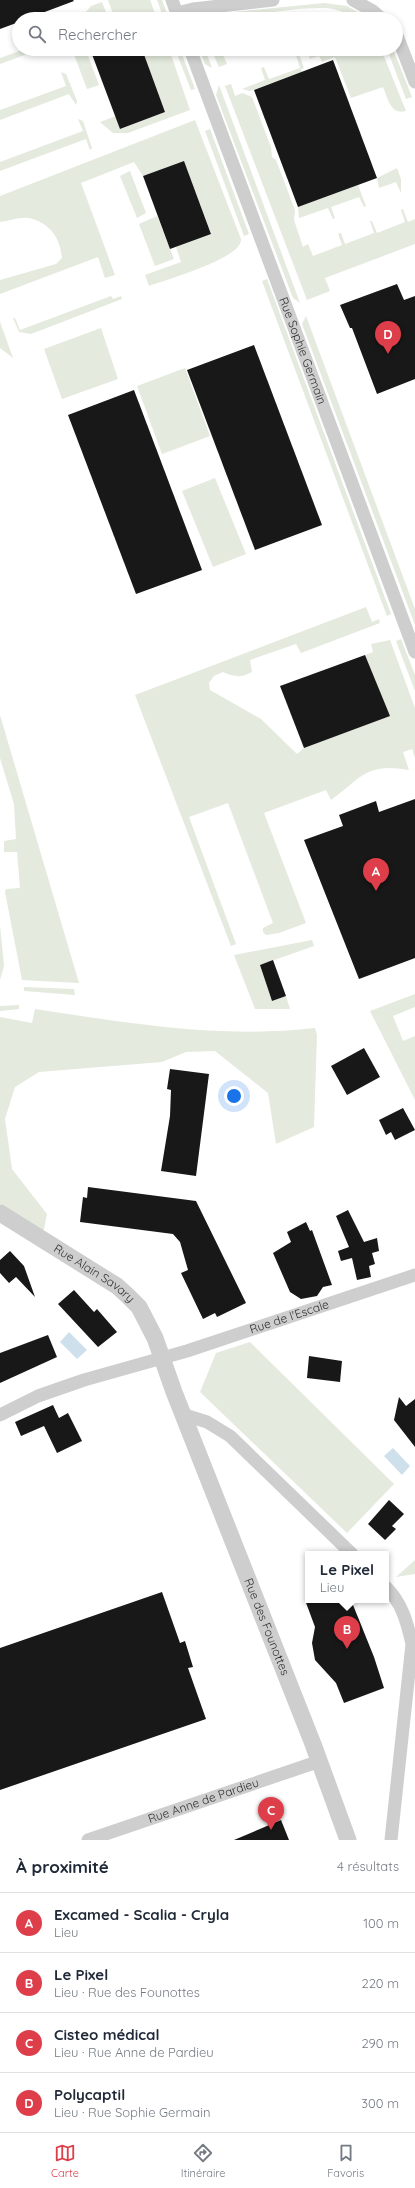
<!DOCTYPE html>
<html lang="fr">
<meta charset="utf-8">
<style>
:root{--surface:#fff;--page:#f6f6f7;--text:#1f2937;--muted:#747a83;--line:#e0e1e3;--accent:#dd3e4a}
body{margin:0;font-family:Quicksand,sans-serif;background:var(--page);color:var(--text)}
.you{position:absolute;left:234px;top:1096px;width:14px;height:14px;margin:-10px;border:3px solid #fff;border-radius:50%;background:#1a73e8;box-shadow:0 0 0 6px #1a73e833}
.badge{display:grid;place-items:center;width:26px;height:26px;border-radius:50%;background:var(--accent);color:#fff;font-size:13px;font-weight:700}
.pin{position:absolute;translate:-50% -33px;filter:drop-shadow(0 1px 2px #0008)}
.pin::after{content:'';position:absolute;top:21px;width:14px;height:12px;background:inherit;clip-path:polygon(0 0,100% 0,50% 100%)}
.popup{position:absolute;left:305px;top:1551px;width:84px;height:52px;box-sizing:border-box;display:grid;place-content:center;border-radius:0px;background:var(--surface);filter:drop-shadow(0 1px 3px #0005);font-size:13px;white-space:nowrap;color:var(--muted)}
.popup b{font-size:15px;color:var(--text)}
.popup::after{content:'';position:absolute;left:50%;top:100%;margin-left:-8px;border:8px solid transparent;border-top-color:var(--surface)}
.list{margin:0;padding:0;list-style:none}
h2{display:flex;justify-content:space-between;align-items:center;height:52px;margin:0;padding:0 16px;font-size:17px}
h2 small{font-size:13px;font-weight:400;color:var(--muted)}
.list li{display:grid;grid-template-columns:26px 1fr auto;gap:12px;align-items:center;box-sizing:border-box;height:60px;padding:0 16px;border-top:1px solid var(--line)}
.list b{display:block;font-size:15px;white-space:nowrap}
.list p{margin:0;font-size:13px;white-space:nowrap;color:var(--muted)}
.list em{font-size:13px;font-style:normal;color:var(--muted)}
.icon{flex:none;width:22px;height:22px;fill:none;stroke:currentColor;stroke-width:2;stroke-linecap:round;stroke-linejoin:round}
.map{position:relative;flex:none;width:415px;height:1840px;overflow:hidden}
.search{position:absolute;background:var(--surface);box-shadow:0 2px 6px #0003;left:12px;right:12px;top:12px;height:44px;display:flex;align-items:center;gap:10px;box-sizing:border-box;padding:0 14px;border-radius:22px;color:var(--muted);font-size:15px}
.sheet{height:292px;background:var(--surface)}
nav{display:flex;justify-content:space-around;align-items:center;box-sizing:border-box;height:56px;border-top:1px solid var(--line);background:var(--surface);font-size:11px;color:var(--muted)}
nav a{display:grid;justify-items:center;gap:2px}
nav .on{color:var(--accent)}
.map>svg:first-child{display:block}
</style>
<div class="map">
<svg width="415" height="1840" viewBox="0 0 415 1840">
<rect width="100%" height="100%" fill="#fff"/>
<g fill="#e4eadd">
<path d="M108,0H150L157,19H115Z"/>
<path d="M157,0H162L169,19H164Z"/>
<path d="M102,2L109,19H94L92,14L86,15L85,13L91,6Z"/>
<path d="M324,3L347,6L370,19C355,19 342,9 326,8C295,7 256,15 225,19L224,13Z"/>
<path d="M328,14L349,19H266L300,15Z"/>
<path d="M25,49H41L0,64V58Z"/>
<path d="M72,49H78L81,55L87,53L99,85L87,89Z"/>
<path d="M142,49H169L190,110L128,133H113L100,122L116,116L121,129L165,112Z"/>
<path d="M175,49H180L195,89L191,90Z"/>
<path d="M199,49H205L212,68L205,64Z"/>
<path d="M211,49H230L222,52L227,64L219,67Z"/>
<path d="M308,49H381L406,111C390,115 388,98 383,87L351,98L335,57L322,62L319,56L310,59L307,51Z"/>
<path d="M387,49H393L412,97L406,99Z"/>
<path d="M299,54L304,68L301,69L302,72L250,91L242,89L265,80L261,68L264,67L269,79L300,68L296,55Z"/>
<path d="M61,72L66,74L77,101L76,105L69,94L0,120V110L66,86Z"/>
<path d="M231,84L235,96L242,93L252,97L271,147L272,157L276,160L295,210L294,220L303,247L308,244L313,256L342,245L338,234L341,233L345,244L374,233L370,221H372L377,233L405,222L401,210L403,209L408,222L415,219V244L325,278L330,291L307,300L225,86Z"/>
<path d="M219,85L300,303L293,298L216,95Z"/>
<path d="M78,119L83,121L92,148L90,150L86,139L0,171V162L83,131Z"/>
<path d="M195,120L241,239C243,258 165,280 149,286L145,275L181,262L176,247L211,233L184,161L143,176L134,162L81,183L115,275L105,278L98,257L0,294V280L56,264L62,258C60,238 50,222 28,218C20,217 9,221 0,222V196Z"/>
<path d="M210,129L249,234L244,236L205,131Z"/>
<path d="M397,168L401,179V193L396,182L379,188L377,178Z"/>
<path d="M130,171L146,213L137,218L120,176Z"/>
<path d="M358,185L366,206L364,207L359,197L331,207L335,218L333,219L328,208L299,218L298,207Z"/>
<path d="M157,216L174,259L155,266L139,224Z"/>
<path d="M267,279L391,614L387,616L262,281Z"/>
<path d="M111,296L113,299L121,296L122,299L31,334L19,332L13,318H15L20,330Z"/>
<path d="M306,316L415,609V625L302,324Z"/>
<path d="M0,322L13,358L0,348Z"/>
<path d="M101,328L118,379L62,399L44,349Z"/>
<path d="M185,368L210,436L162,454L137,386Z"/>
<path d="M215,478L246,554L213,567L182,491Z"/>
<path d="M366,607L372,622L379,619L380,623L301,653L296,644L250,660L252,672C241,678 234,677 223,672L214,676L209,683L210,690L261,719L297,754L304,748L389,716L365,655L373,652L371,644L390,640L415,708V758L412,749L403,752L409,770C366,762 361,778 331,800L326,790L264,813L306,923L279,933L266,935L263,932V928L273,923L228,803L189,817L236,944L231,946L135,695Z"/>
<path d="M401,639L415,675V691L396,641Z"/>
<path d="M0,715L79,983L22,980L5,892L6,889L20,888L17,852H4V841L16,839L14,804L0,758Z"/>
<path d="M0,925L4,966L0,980Z"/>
<path d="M312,940L314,946L260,965L272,1001L286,996L290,1009H255L234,955Z"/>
<path d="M24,987L74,989L75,995L24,991Z"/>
<path d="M415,994V1007L393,1016L403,1041L415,1036V1100L370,1011Z"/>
<path d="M19,1005V1009L0,1011V1006Z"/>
<path d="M35,1009C127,1023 221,1039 315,1028L317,1035L314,1127L276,1144L268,1093L215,1051L186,1052L162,1062L39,1072L15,1087L5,1119L12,1169L47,1214L43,1234L0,1204V1017L32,1023Z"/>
<path d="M250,1342L394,1484L347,1533L200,1392L216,1353Z"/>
<path d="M415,1560V1574L396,1577Z"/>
</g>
<g fill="#cee0eb">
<path d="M69,1332L87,1350L77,1359L60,1342Z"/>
<path d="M393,1448L410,1466L402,1475L384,1456Z"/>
</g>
<g fill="#181818">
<path d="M0,0H73L74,1L26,19H19V22L0,29Z"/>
<path d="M90,49H142L165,112L120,129Z"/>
<path d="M333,60L377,178L298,207L254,90Z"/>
<path d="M184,161L211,234L170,249L143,176Z"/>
<path d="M397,284L404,300L415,296V379L377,394L352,328H350L340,305Z"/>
<path d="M254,345L322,525L255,550L187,370Z"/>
<path d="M134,390L202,570L136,594L68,415Z"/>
<path d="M365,655L390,716L304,748L280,686Z"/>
<path d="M415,799V958L359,979L304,840L343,826L339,815L376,801L379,812Z"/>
<path d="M273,960L286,996L272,1001L260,965Z"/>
<path d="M364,1048L380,1077L347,1095L331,1066Z"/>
<path d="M170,1069L209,1074L196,1176L161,1171L170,1116L171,1090L167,1089Z"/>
<path d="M403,1108L415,1130L395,1140L391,1132L386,1135L379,1120Z"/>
<path d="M88,1187L196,1201L246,1303L217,1317L215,1313L203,1319L181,1273L188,1270L180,1242L173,1234L80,1222L83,1197L87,1198Z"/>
<path d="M348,1210L364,1242L377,1238L379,1251L372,1253L375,1264L369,1266L371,1277L357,1280L352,1258L341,1261L338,1251L349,1247L336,1216Z"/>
<path d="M306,1222L310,1231L312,1230L332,1285L323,1287L317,1296L301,1299L290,1292L273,1253L291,1242L287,1232Z"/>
<path d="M10,1251L24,1266L35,1297L16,1277L9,1283L0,1273V1260Z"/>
<path d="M74,1290L94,1312L97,1309L117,1332L98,1347L58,1304Z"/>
<path d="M48,1335L57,1357L0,1383V1353Z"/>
<path d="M309,1356L342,1361L340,1382L307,1378Z"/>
<path d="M399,1397L406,1406L415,1399V1447L394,1420Z"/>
<path d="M53,1405L59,1418L68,1413L82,1441L57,1453L44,1426L21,1436L15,1422Z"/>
<path d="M389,1500L404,1514L392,1526L396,1529L385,1540L368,1524Z"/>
<path d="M162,1592L180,1643L185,1641L193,1667L188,1668L206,1719L0,1790V1648Z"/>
<path d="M305,1600H351L374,1657L384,1688L344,1703L336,1683L315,1660L312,1643L315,1627Z"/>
<path d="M281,1820L289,1840H234Z"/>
</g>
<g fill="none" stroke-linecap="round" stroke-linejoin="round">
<g stroke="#cecece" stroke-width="13">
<path d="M172,0L179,19"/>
<path d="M353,0L373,11L382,19"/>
<path d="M177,13L193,9L273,0"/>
<path d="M396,33L415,82"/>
<path id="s1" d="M190,49L415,652"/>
<path id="s2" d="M0,1415L38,1396L84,1380L187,1351L415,1275"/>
<path d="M185,1415L207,1422L230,1436L352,1554"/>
<path d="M386,1587C402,1603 407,1622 412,1644L391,1840"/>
<path id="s3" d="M88,1840L320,1761"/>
</g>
<path stroke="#cecece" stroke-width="17" id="s4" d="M0,1213L117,1286L128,1296L139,1307L155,1338L174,1392L313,1744L348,1840"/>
</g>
<g text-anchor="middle" stroke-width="4" stroke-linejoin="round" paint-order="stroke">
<g font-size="12" fill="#313131" stroke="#fff">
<text dy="4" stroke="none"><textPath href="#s1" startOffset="322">Rue Sophie Germain</textPath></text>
<text dy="4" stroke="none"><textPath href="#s4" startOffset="112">Rue Alain Savary</textPath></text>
<text dy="4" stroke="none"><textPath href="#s2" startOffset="306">Rue de l'Escale</textPath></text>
<text dy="4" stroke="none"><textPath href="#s4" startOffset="513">Rue des Founottes</textPath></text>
<text dy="4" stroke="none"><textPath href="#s3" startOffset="122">Rue Anne de Pardieu</textPath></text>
</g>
</g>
</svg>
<div class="you"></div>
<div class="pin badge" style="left:376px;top:891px">A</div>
<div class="pin badge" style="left:347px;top:1649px">B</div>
<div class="popup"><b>Le Pixel</b>Lieu</div>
<div class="pin badge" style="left:271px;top:1830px">C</div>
<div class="pin badge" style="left:388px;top:354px">D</div>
<div class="search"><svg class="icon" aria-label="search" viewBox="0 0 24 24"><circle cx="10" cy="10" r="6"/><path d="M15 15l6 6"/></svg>Rechercher</div>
</div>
<section class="sheet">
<h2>À proximité<small>4 résultats</small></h2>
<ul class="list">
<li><span class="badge">A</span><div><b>Excamed - Scalia - Cryla</b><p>Lieu</p></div><em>100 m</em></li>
<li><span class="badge">B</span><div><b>Le Pixel</b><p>Lieu · Rue des Founottes</p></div><em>220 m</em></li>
<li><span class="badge">C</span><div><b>Cisteo médical</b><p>Lieu · Rue Anne de Pardieu</p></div><em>290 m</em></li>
<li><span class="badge">D</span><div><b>Polycaptil</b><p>Lieu · Rue Sophie Germain</p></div><em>300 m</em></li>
</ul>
</section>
<nav>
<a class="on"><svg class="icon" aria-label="map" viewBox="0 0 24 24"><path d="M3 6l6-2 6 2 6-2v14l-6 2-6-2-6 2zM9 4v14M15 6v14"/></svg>Carte</a>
<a><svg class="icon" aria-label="directions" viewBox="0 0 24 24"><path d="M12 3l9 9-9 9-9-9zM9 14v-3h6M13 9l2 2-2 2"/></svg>Itinéraire</a>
<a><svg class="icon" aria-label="saved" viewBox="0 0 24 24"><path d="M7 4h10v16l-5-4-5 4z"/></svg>Favoris</a>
</nav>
